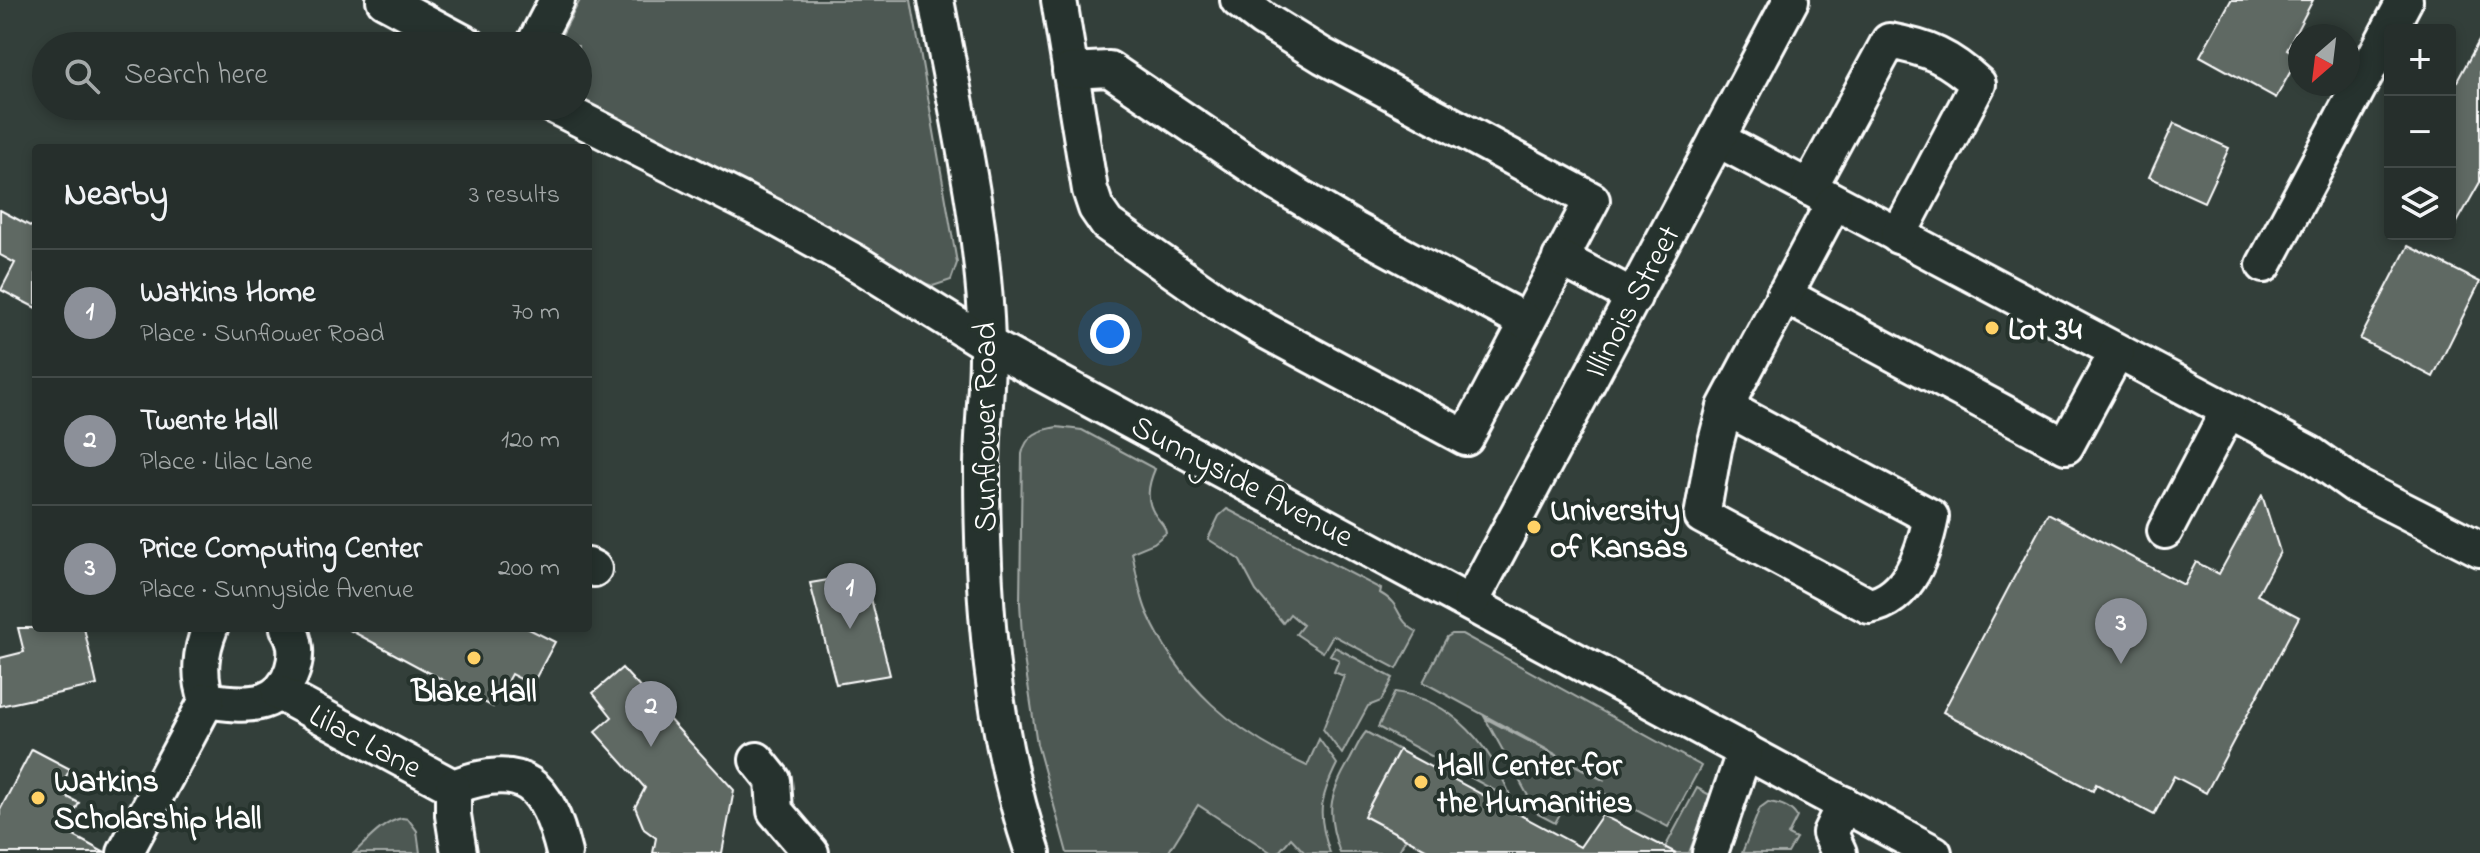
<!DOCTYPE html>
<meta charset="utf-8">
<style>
:root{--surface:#262f2c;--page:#323b38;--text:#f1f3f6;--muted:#a4a9a9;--line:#424a48;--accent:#8c9099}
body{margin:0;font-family:"Indie Flower",sans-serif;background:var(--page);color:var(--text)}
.controls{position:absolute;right:24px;top:24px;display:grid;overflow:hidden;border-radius:8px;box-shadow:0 4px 12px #0003}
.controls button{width:72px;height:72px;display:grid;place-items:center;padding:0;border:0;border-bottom:2px solid var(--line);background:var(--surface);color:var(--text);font:40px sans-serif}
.compass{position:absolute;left:2288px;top:24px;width:72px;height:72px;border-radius:50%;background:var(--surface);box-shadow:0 4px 12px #0003;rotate:208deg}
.you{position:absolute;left:1110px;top:334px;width:28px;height:28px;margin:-20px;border:6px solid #fff;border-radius:50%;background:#1a73e8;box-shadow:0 0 0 12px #1a73e833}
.badge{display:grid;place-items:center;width:52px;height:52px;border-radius:50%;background:var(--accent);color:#fff;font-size:26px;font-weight:700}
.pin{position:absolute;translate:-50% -66px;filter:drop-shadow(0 2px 4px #0008)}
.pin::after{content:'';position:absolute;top:42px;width:28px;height:24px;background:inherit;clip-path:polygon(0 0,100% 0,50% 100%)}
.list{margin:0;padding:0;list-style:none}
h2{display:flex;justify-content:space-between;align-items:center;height:104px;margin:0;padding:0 32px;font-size:34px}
h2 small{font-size:26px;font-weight:400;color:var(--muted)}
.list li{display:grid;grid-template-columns:52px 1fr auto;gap:24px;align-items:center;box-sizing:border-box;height:128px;padding:0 32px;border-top:2px solid var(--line)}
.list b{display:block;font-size:30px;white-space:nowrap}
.list p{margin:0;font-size:26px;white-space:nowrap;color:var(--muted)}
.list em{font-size:26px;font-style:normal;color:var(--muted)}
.icon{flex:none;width:44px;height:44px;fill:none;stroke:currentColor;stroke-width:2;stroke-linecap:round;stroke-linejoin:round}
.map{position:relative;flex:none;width:2480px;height:853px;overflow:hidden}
.search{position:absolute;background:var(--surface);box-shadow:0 4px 12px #0003;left:32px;top:32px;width:560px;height:88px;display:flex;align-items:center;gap:20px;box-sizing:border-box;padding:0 28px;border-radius:44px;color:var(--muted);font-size:30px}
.panel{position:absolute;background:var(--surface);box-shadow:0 4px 12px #0003;left:32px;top:144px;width:560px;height:488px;border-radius:8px}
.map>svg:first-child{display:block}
</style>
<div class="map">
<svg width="2480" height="853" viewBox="0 0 2480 853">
<rect width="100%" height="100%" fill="#333f3a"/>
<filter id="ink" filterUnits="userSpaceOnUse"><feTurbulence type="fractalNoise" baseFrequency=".0125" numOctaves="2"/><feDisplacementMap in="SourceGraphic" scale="16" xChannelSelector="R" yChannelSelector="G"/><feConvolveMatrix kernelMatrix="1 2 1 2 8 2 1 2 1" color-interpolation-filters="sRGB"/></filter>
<g filter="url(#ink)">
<g fill="#4d5853" stroke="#a6aca9" stroke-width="2">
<path d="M580,0H911L957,263L951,280L933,286L921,282L772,198L578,99V46H556Z"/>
<path d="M1057,427L1082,430L1155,469C1148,485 1145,501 1156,516C1161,523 1165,525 1166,533L1154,543L1132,552C1136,571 1139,593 1147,612C1180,687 1234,732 1307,766L1319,739L1337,764C1319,800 1317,815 1330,853H1305L1291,838L1278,853H1272L1198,805L1168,853H1067L1037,744L1023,651L1020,603L1022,454C1026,435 1039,430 1057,427Z"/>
<path d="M1227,509L1381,589L1380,593C1403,605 1394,619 1417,632L1397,669L1333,635L1323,652L1296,634L1303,625L1290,614L1283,623L1256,591L1239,559L1208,539L1219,516Z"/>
<path d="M1452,634H1462L1698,764L1701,766L1668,827L1600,791L1592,806L1571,794L1555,823L1538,814L1485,718L1605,781L1423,682L1447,637Z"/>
<path d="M1335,647L1393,678L1381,701L1368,706L1342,754L1323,729L1344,676L1334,672L1339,660L1330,655Z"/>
<path d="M1395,692C1454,700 1492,748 1512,800L1378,727Z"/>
<path d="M1366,732L1399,750L1364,816L1406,838L1398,853H1340C1326,814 1328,796 1350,760C1355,751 1359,740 1366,732Z"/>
<path d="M1697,788L1710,795L1689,853H1662Z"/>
<path d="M1768,802C1778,803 1791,807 1797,817L1788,835L1796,839L1788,853H1742L1760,808Z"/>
<path d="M402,818L408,819L417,831L420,853H354C368,840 383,822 402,818Z"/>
</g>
<g fill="#5f6964" stroke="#fff" stroke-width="2">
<path d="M2231,0H2313L2287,49L2299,56L2276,98L2200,56Z"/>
<path d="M2480,39V182L2450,235V94Z"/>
<path d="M2174,123L2229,148L2204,202L2149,177Z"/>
<path d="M0,210L34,228L36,223V308L1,290L15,263L0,255Z"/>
<path d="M2408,246L2480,282L2433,377L2360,339Z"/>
<path d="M2262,495L2280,552L2257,595L2299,617L2206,793L2174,776L2154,815L2096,784L2093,791L1943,712L2048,513L2184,585L2196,562L2219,574Z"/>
<path d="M865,574L890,675L836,684L810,583Z"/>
<path d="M18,628H84L97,685L0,706V658L24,652Z"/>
<path d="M346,628H527L555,642L532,685L511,674L493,707Z"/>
<path d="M622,668L734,790L722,853H653L656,838L644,829L635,807L645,788L595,732L612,717L593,693Z"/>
<path d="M32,749L70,769L58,792L79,803L65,831L105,853H0V810Z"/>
<path d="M1399,750L1580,847L1602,815L1676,853H1433L1364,816Z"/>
</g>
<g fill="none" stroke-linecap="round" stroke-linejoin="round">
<g stroke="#fff" stroke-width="40">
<g id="minor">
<path d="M384,0L470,46"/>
<path d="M936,0C957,113 984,227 987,342C988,385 982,427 982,470C982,600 991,729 1033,853"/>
<path d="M1059,0L1090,190L1096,208L1107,224L1221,304L1268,332L1466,438L1592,200L1323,56L1263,19L1238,0"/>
<path d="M533,46L557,0"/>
<path d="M1070,71L1109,69L1277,183L1357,231L1527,322"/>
<path d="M554,106L770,215L855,262L987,344L1934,853"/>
<path d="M1717,139L2311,454L2356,486L2480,549"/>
<path d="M1809,188L1889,41C1928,48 1949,57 1978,84L1898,236"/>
<path d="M1560,258L1634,297"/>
<path d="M2264,265L2405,0"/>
<path d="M1784,295L2066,446L2117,352"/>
<path d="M1725,407L1931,517C1924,551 1910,599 1869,606L1702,516L1714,449L1725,407L1834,202"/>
<path d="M2165,531L2228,411"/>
<path d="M588,566L594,569"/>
<path d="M1471,602L1791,0"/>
<path d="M210,628C200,653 198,675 207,700C225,703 246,706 263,701C292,692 304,652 288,628"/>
<path d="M279,693L453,787C525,760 547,784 564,853"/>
<path d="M757,760L773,780L775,811L811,853"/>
<path d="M453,787V815L459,853"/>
<path d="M125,853L207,700"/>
<path d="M1710,853L1745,750"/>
<path d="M1839,853L1830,833L1844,804"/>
</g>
</g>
<use href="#minor" stroke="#26332d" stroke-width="34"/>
</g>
</g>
<g fill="#ffd166" stroke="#26332d" stroke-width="3">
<circle cx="1992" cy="328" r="8"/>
<circle cx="1534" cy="527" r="8"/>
<circle cx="474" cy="658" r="8"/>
<circle cx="1421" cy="782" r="8"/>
<circle cx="38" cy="798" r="8"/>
</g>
<g text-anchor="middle" stroke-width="8" stroke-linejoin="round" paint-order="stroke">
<g font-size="32" fill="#fff" stroke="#26332d">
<text transform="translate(1631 301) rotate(-62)" y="11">Illinois Street</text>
<text transform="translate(984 427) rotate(-90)" y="11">Sunflower Road</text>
<text transform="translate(1243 480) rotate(28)" y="11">Sunnyside Avenue</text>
<text transform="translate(366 740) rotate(28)" y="11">Lilac Lane</text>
</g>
<g font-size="32" font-weight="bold" fill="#fff" stroke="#26332d" text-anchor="start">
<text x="2008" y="339">Lot 34</text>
<text x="1550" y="520">University<tspan x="1550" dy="37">of Kansas</tspan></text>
<text x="474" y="701" text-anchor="middle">Blake Hall</text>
<text x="1437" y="775">Hall Center for<tspan x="1437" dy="37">the Humanities</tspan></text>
<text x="54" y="791">Watkins<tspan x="54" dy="37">Scholarship Hall</tspan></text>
</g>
</g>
</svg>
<div class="controls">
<button>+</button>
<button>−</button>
<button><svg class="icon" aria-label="layers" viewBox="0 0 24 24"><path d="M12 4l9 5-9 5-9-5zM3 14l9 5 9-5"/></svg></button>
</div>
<svg class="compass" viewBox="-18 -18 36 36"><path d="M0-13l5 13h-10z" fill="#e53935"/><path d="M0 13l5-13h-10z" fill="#a4a9a9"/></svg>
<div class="you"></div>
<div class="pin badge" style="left:850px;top:629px">1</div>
<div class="pin badge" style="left:651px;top:747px">2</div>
<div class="pin badge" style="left:2121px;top:664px">3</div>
<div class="search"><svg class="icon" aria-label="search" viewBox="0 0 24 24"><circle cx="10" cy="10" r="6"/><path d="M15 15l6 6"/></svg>Search here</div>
<section class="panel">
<h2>Nearby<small>3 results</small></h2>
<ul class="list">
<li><span class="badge">1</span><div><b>Watkins Home</b><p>Place · Sunflower Road</p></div><em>70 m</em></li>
<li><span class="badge">2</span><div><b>Twente Hall</b><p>Place · Lilac Lane</p></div><em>120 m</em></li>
<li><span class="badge">3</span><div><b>Price Computing Center</b><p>Place · Sunnyside Avenue</p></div><em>200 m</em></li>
</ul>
</section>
</div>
